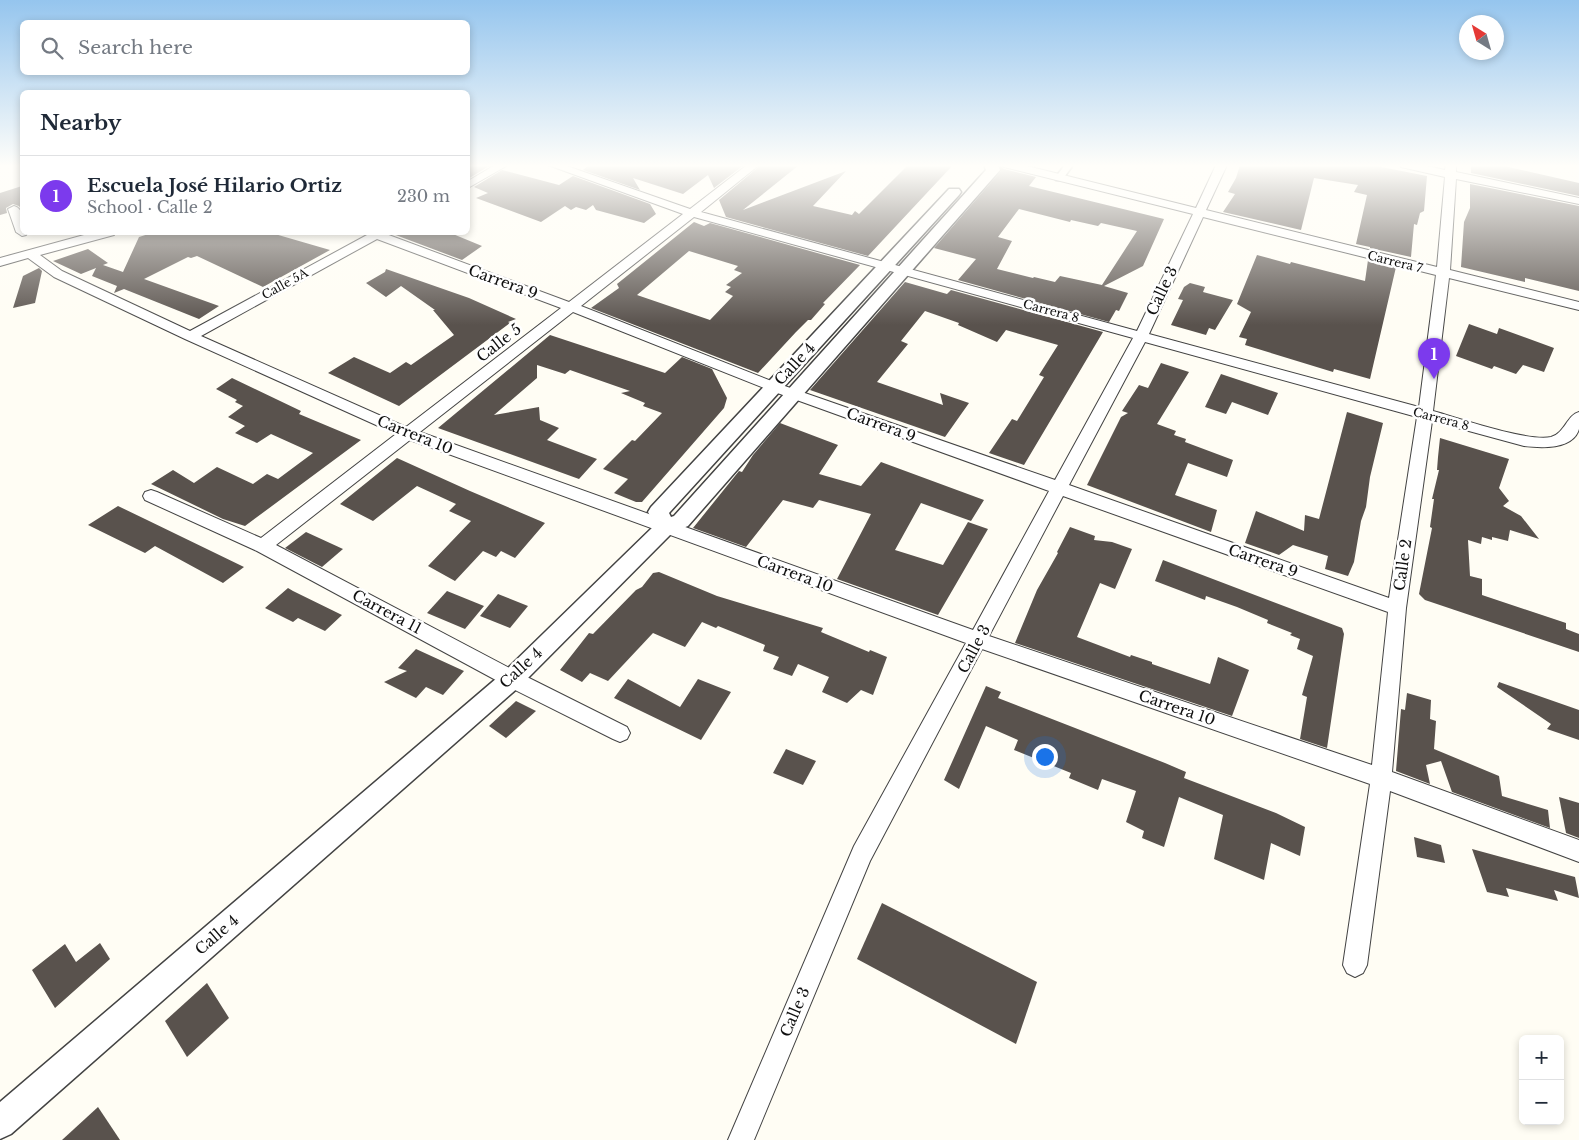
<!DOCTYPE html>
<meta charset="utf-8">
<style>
:root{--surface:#fff;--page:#f2f2f3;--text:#1f2937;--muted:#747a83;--line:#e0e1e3;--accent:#7c3aed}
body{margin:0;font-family:"Libre Baskerville",serif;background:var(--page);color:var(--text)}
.controls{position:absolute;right:15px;bottom:15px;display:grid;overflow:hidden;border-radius:8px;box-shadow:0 2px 8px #0003}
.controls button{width:45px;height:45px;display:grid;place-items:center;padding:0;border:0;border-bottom:1px solid var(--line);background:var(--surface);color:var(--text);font:25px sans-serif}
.compass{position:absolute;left:1459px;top:15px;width:45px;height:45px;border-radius:50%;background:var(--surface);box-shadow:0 2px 8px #0003;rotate:323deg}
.you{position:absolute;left:1044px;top:756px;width:18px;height:18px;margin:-12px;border:4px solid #fff;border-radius:50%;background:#1a73e8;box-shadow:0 0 0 8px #1a73e833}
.badge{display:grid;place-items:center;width:32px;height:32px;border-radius:50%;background:var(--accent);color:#fff;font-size:16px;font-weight:700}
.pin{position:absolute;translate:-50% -41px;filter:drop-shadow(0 1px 2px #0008)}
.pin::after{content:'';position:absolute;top:26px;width:18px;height:15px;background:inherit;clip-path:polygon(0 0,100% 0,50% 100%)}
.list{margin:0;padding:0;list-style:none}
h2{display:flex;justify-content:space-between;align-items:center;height:65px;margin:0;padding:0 20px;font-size:21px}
h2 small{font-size:16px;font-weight:400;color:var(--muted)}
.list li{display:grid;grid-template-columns:32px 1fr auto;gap:15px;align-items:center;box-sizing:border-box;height:80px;padding:0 20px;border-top:1px solid var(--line)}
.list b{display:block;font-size:19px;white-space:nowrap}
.list p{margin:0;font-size:16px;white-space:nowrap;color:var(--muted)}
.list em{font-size:16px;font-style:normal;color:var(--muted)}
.icon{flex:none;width:28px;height:28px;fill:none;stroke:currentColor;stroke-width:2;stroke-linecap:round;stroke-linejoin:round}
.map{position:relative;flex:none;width:1579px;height:1140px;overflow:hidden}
.search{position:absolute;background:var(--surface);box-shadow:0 2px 8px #0003;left:20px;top:20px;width:450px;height:55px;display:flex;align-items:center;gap:12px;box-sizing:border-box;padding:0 18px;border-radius:8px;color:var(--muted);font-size:19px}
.panel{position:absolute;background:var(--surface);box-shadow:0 2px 8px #0003;left:20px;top:90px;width:450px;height:145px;border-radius:8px}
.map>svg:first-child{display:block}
</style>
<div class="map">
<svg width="1579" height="1140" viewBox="0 0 1579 1140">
<rect width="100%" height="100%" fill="#fffdf4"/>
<g fill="#59524d" fill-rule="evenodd">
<path d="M468,165H486L489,166L468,179Z"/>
<path d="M589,165H744L714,188L708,175L683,194L633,178L640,190L583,170Z"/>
<path d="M761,165H799L743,210L846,171L813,206L852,215L855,211L859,214L908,165H953L868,256L726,217L719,200Z"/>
<path d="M1000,165L1004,169L1036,177L1029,186L1164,219L1143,266L1104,286L1128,293L1119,311L1116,310L1109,322L958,280L976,259L934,248L1001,171ZM1019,209L1070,222L1071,220L1098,226L1101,223L1137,231L1102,285L1060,276L1055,282L1034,277L1033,278L997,269L1012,241L998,237Z"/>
<path d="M1240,165H1371L1427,176L1424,211L1420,213L1417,225L1414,224L1411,257L1370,248V247L1356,244L1367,195L1354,192L1358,185L1314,178L1301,230L1223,212L1235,194L1228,192L1236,178Z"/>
<path d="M1471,165H1500L1579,183V196L1471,173Z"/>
<path d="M502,170L559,185L573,176L650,204L656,214L644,223L596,210L593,205L586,210L576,207L571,210L565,206L541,222L476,198L488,193L474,187Z"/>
<path d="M1470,184L1579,206V291L1525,278V282L1461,267L1464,222L1470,208Z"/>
<path d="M22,186V211L19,206L13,204L6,208L7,213L0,215V193Z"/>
<path d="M694,222L704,226L710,223L860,265L823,303L825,304L811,320H808L796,332L758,373L591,308L619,288L617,284ZM689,251L738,266L734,270L742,273L726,285L731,287L725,292L733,296L710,320L637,295Z"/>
<path d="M155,232H268L330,250L263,287L197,256L191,258L188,257L144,279L219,306L199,319L124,289L114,293L117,286L92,276L96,268L81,274L53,261L88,249L108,263L103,265L123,272L139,237Z"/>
<path d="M393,232H448L482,246L462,260L393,234Z"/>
<path d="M1257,255L1290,264L1291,262L1365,281L1368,260L1396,267L1370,379L1334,369L1333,372L1245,345L1247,339L1239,337L1251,312L1237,304Z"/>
<path d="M39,268L42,271L35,303L13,308L23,276Z"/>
<path d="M386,269L469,298L516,319L508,322L510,323L399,406L328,373L354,357L390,373L406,362L411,365L454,335L433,310H435L401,286L386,297L366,283L385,272Z"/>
<path d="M905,282L947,294L951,290L1103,332L1024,465L989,453L1012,419L1017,421L1044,377L1039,375L1058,345L1006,330L997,342L958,325L959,323L925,311L901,341L908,344L877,382L943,405L940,393L969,403L945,437L810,390Z"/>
<path d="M1190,283L1205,287L1203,292L1233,300L1215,330L1209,328L1206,335L1171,325L1183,300L1178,299L1184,287Z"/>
<path d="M1469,324L1497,334L1499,328L1554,348L1544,372L1523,365L1516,374L1494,366L1492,369L1456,356Z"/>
<path d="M550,335L665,373L682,357L712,369L727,398L724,408L642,502H636L614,493L628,479L603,469L632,440L635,441L662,413L643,406L645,403L621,393L630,391L570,370L565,374L537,365V378L494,415L539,407L540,420L559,428L547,440L597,459L579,479L438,428Z"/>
<path d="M1161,363L1189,372L1157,424L1176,431L1174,435L1186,439L1185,442L1233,460L1227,477L1188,463L1175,495L1217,510L1211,532L1087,485L1121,417L1128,413L1122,411L1139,385L1148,388Z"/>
<path d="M1221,374L1278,393L1268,415L1232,402L1226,414L1205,407Z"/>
<path d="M232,378L301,411L299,414L361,440L245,526L223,519L151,484L173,470L194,483L217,467L253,484L267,474L278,479L313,453L271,434L257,443L235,433L245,426L228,417L243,406L235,402L237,400L216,389Z"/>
<path d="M1347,412L1383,423L1370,477L1366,507L1361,521L1354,562L1348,576L1325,569L1328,556L1293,545L1279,555L1245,543L1256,511L1304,531L1305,515L1319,519Z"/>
<path d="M780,423L838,445L819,474L861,486L881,462L984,500L971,521L921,503L895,550L943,565L968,522L988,529L938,615L837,579L871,514L819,500L813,508L783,500L746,547L693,528L739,471L742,472L753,455Z"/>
<path d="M1440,438L1509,459L1499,488L1509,501L1503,506L1521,516L1539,539L1510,530L1508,541L1492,537V540L1482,537L1481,544L1468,540L1470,576L1482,579V595L1566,623V629L1579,634V652L1425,600L1419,594L1432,528L1430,527L1434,499H1432L1439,470H1437L1438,457Z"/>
<path d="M397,458L470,491L545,523L515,558L501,551L496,557L483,551L455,581L428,566L471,521L449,511L456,504L417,486L373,521L340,504Z"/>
<path d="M118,506L145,519L244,567L223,583L155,546L145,553L88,525Z"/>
<path d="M1070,527L1095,536L1094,540L1112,542L1132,549L1115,589L1100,583L1077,637L1130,657L1131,655L1152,662V664L1210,684L1218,657L1249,670L1232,716L1015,643L1037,590L1058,553L1057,552Z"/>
<path d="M306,532L343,549L322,567L285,548Z"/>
<path d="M1163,560L1342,628L1344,634L1327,748L1300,739L1307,697L1302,695L1313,656L1297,649L1300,639L1290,635L1292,633L1267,623L1268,620L1237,607L1206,596L1205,600L1155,581Z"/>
<path d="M659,572L717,596L823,628L821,632L869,652L870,650L887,657L873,695L861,690L847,703L822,692L829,677L798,664L792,676L773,669L779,657L763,651L765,645L718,626L716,628L702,622L685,647L653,633L608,681L590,673L582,682L560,670L589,633L593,634L636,590L642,587L653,573Z"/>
<path d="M288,588L293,591L342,615L325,631L298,618L293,622L265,608Z"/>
<path d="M447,591L484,606L465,629L427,613Z"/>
<path d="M498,594L528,606L510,628L480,616Z"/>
<path d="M416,649L464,671L443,695L426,687L416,698L384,682L407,671L398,668Z"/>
<path d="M628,679L680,707L698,679L731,692L701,740L614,698Z"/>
<path d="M1499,682L1579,710V740L1547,729L1551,724L1497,687Z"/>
<path d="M986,686L1001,692L998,698L1165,763L1186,772L1184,778L1276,813L1305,827L1300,856L1271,843L1264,880L1214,859L1223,815L1179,797L1164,847L1142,838L1144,831L1126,822L1136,791L1102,779L1098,790L1069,778L1071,773L1014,750L1018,740L986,726L959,789L944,780Z"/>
<path d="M1407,693L1431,700L1430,719L1436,721L1434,749L1499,776L1502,796L1548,810L1550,828L1452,792L1441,761L1426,765L1430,784L1396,771L1401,709L1405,710Z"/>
<path d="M516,701L536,711L506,738L489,726Z"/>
<path d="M786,749L816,761L803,785L773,773Z"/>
<path d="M1559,797L1579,803V838L1566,833Z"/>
<path d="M1414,837L1441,845L1445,863L1417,857Z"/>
<path d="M1472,849L1575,877L1579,898L1554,890L1558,901L1506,888L1509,897L1487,892Z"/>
<path d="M882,903L1037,982L1016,1044L857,959Z"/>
<path d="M100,943L110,959L55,1008L32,970L65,944L76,962Z"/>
<path d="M207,983L229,1018L187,1057L165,1021Z"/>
<path d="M98,1107L120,1140H62Z"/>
</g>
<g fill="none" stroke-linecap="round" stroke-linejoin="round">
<g stroke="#434343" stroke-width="3">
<path id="pedestrian" d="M1065,165H1073L1062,180H1056L1055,178Z"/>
</g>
<g stroke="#434343" stroke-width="2">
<g id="minor">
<path d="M495,165H508L468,188V181Z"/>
<path d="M548,165H564L690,209L747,165H759L701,212L1137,331L1193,214L1004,167L1003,165H1023L1196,208L1216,165H1227L1206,210L1437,267L1445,177L1401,167L1400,165H1422L1445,170L1446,165H1456V172L1579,198V204L1456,179L1450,270L1579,302V310L1449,278L1433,411C1459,418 1527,442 1551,437C1565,433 1567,415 1579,412C1579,417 1579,424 1579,429C1573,450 1541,448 1524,446L1432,421L1406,608L1392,772L1579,840V862L1390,791L1367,965L1363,973L1355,977L1347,973L1343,965L1370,784L982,649L870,861L754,1140H728L854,846L966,643L410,440L276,545L519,673L627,727L630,733L627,739L620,742L613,739L505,685L257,551L145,500L143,496L145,492L151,490L157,492L261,538L396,434L185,339L54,277L28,258L0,266V258L95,232H116L114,235L40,255L62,271L190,331L367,235L364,232H387L386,234L569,302L683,214ZM694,217L1133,338L1055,480L779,384L581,306ZM1203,217L1436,275L1419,407L1149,334ZM377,239L561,308L406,427L201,336ZM573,312L769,390L1049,491L973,630L420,432ZM1145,342L1417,417L1389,598L1069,485ZM1063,496L1388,612L1372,765L989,636Z"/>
<path d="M14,206C25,209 22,223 22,232H28L26,235L22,236L16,232L8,209Z"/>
</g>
</g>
<g stroke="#434343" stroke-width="3">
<path id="tertiary" d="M984,165H998L1000,170L688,526L673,532L520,686L11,1134L0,1139V1102L504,672L655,525L648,512L651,507L949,189H959L961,192L959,195L669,513L671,517L674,516L986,170Z"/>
</g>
<use href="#pedestrian" fill="#fff" fill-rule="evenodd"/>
<use href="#minor" fill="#fff" fill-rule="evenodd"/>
<use href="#tertiary" fill="#fff" fill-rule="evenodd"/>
</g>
<linearGradient id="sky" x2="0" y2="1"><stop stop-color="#95c5ee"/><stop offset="0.51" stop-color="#fffefa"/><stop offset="1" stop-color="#fffefa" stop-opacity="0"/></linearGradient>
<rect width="1579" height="325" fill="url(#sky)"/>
<g text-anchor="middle" stroke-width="5" stroke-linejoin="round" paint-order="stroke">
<g font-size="12" fill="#101010" stroke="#fff">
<text transform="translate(1395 262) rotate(14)" y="4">Carrera 7</text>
<text transform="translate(285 284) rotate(-29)" y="4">Calle 5A</text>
<text transform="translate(1051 311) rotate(15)" y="4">Carrera 8</text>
<text transform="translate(1441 419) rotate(15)" y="4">Carrera 8</text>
</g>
<g font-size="15" fill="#101010" stroke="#fff">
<text transform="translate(503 282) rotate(20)" y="5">Carrera 9</text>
<text transform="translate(1162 291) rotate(-65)" y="5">Calle 3</text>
<text transform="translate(499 343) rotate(-38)" y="5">Calle 5</text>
<text transform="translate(795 364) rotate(-47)" y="5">Calle 4</text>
<text transform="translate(881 425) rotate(20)" y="5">Carrera 9</text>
<text transform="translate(415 435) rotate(22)" y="5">Carrera 10</text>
<text transform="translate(1263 561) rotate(19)" y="5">Carrera 9</text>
<text transform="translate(1403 565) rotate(-82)" y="5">Calle 2</text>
<text transform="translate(795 574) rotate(20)" y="5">Carrera 10</text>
<text transform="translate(387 612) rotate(28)" y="5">Carrera 11</text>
<text transform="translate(974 649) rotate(-62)" y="5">Calle 3</text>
<text transform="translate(521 668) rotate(-43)" y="5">Calle 4</text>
<text transform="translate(1177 708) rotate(19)" y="5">Carrera 10</text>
<text transform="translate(217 935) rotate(-41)" y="5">Calle 4</text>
<text transform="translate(795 1012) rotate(-67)" y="5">Calle 3</text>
</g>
</g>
</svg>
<div class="controls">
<button>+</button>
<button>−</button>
</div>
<svg class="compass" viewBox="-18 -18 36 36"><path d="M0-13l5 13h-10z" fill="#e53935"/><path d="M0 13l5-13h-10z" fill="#747a83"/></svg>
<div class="you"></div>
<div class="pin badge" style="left:1434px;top:379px">1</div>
<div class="search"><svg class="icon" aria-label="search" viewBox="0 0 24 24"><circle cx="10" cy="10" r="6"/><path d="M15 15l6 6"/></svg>Search here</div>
<section class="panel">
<h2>Nearby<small></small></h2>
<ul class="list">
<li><span class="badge">1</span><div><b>Escuela José Hilario Ortiz</b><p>School · Calle 2</p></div><em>230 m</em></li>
</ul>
</section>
</div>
